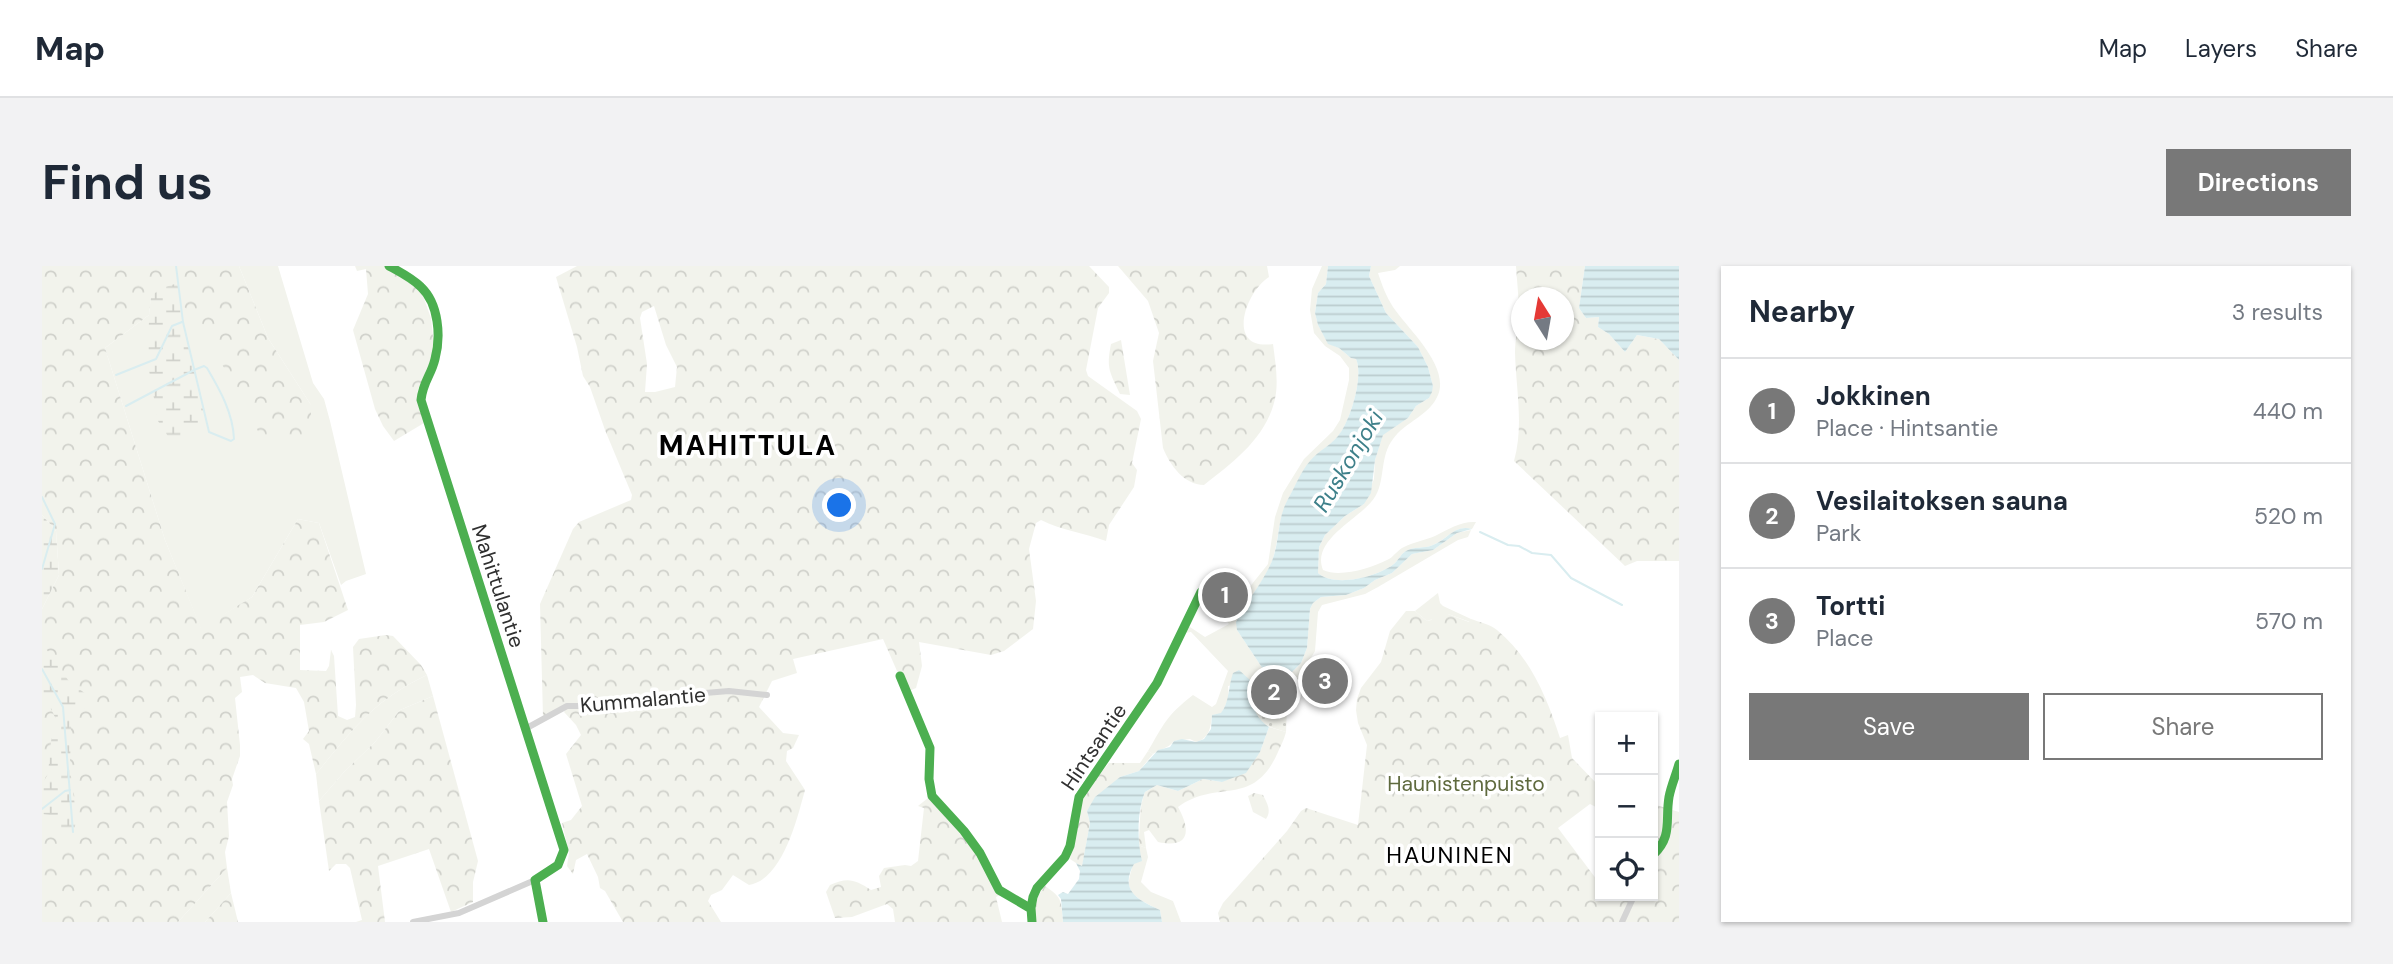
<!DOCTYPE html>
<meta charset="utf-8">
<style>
:root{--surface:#fff;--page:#f2f2f3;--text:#1f2937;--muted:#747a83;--line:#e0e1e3;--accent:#787878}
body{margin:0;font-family:"DM Sans",sans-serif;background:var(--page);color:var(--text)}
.controls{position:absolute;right:21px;bottom:21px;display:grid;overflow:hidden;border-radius:0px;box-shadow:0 2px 5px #0004}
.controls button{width:63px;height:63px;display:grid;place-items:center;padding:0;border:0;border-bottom:2px solid var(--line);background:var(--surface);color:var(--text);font:35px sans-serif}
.compass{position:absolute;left:1469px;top:21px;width:63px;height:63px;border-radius:50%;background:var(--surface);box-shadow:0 2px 5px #0004;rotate:349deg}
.you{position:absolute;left:798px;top:240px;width:24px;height:24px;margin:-18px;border:5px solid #fff;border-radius:50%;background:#1a73e8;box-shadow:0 0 0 10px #1a73e833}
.badge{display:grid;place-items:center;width:46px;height:46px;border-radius:50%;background:var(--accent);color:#fff;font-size:23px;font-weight:700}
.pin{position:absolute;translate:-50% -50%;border:4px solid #fff;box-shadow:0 2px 7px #0006}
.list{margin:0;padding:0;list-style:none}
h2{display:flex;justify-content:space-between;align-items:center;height:91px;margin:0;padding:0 28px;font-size:30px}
h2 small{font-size:23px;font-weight:400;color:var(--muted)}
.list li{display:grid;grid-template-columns:46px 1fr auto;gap:21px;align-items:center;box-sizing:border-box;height:105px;padding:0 28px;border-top:2px solid var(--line)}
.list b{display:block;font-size:26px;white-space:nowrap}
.list p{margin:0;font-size:23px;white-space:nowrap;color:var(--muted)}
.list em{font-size:23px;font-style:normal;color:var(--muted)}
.actions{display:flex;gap:14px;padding:21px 28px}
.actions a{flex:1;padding:16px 0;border:2px solid var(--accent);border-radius:0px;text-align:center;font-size:24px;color:var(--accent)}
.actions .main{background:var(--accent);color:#fff}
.icon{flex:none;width:38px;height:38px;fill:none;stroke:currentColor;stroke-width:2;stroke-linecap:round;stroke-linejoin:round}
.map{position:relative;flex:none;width:1637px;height:656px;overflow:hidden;border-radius:0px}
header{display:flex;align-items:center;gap:42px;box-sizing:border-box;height:98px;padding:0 35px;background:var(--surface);border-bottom:2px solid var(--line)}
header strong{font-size:33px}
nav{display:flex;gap:38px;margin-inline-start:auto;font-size:24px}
.intro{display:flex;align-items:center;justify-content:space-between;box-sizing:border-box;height:168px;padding:0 42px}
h1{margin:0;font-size:49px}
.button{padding:18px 32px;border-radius:0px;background:var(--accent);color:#fff;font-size:24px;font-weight:700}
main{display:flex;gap:42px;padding:0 42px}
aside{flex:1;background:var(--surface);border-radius:0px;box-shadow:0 2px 5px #0004}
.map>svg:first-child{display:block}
</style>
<header>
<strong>Map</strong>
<nav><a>Map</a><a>Layers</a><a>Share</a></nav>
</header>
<div class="intro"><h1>Find us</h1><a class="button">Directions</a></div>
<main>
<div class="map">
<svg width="1637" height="656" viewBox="0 0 1637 656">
<defs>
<pattern id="forest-crowns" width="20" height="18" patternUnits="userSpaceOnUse" patternTransform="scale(1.75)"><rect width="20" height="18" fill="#f2f3ec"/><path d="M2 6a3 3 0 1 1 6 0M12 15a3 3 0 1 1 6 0" fill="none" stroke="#d0d1cb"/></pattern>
<pattern id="wetland-marsh" width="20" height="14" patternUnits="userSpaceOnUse" patternTransform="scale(1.75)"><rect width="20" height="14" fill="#f2f3ec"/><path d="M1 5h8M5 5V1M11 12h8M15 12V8" fill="none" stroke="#d0d1cb"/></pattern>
<pattern id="park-dots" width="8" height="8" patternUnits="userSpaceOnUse" patternTransform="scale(1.75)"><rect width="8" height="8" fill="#f2f3ec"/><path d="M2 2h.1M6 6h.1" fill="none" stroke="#d0d1cb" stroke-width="1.8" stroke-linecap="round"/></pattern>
<pattern id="water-rules" width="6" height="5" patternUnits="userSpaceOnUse" patternTransform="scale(1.75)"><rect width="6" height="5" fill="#d9edf0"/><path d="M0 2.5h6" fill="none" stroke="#bbccce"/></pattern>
</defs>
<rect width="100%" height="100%" fill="#fff"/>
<g fill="#f2f3ec">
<path d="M197,0H236L271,117L282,133L288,155L324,308L304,315L299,319L277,257L256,253L210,331L159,363L123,274L63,82L107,49L109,31L136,17L139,37L157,54L269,139L226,72Z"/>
<path d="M1280,0H1286L1284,18L1276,27L1273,47L1276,59L1286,77L1297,82L1309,92L1314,93C1322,110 1308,155 1297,169C1291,177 1284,181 1277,187C1266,196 1251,223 1245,236C1235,256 1237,278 1229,298C1219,321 1199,339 1195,364L1221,403L1208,415L1186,420L1187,432L1179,448L1170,449C1169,461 1167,473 1154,476L1148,473L1132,475C1126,483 1119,482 1111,488L1106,485C1122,458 1124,450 1151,429L1170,441L1174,438L1186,405L1149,366L1142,367L1145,359L1163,371L1187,358L1162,326L1164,323L1183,347H1187L1226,298L1233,251L1241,227L1262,193L1291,165L1298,154L1307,114V102L1298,90L1283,80L1272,67L1268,44L1270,23Z"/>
<path d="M1329,0H1358L1353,4L1336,7C1340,19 1344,30 1351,41C1365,62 1408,100 1396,129C1388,149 1363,156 1351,173C1338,190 1343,212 1334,229C1323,251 1268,272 1281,304C1298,312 1329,302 1345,294C1352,291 1355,284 1362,281C1372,276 1383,274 1393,270C1407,263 1419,255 1434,256L1430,263C1414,258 1404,274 1391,279C1382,283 1372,280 1364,285C1359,288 1357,293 1353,297C1337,311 1292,322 1276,307L1277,281L1283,269L1303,250L1322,238L1332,213L1333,194L1341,168L1366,152L1374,140L1387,132L1391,120L1386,101L1376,81L1344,47L1327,10Z"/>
<path d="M1429,264L1426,271L1416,274L1336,321L1323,328L1280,339L1276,346L1273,385L1257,412L1248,408L1259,397L1265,382L1268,343L1271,337L1279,331L1304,329L1322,322L1333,314L1350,307L1370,288L1391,284L1415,267Z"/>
<path d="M1396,327L1398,337L1401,340L1429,353L1428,356L1406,348L1385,355L1373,345Z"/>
<path d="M385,409L391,430L358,444L333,476L302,506L277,535L274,508C311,463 331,435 385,409Z"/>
<path d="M1096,579L1104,582L1106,591L1099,616L1109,626L1131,635L1139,656H1120L1118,644C1073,623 1088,619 1096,579Z"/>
<path d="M185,602L189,627L163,656H136Z"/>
</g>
<g fill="url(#forest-crowns)" fill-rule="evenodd">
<path d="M0,0H197L226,72L269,139V168L253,181L217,167L157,55L138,37L136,17L109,31L107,49L63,82L123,274L159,362L210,331L256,253L277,257L306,344L282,356L258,359V404L284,405L287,400L289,384L292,390L296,450L305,454L313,451L314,439L311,381L317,373L344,369L351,370L379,399L385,409C331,435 311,463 274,508L267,478L261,473L267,465L262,436L254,422L223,417L211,409L198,411L200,426L193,432L198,479V490L190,513L191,519L185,536L187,570L183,586L185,602L136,656H0V343L17,309L14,265L0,249Z"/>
<path d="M313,0H343L375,22L381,30L389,52L392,80L390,94L376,123L375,132L382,157L352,175L341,160L333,143L311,64L326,28L324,3L315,5Z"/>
<path d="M535,0H1047L1067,21V27L1056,42L1044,104L1046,110L1095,145L1099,153L1090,197L1095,204L1092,221L1067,259L1064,275C1042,267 1019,264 999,254L994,257L987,283L994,335L991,363L962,385L949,389L877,376L880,400L874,422L867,425L860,409L855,405L841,373L751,393L755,407L730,415L717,441L741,467L757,469L751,482L745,485L744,495L763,524C755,553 741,613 707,619L691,609L680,624L669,629L666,635L679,656H581L563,625L558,622L556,611L545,588L534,594L531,608L525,600L527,587L520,557L529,554L540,540L524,488L539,469L534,459L522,446L524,442L501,451L498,338L531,263L537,256L589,234L590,229L563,164L548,121L541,110L535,81L514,11ZM612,40L624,79L635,101L633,121L613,126H603L605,98L598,52L600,46Z"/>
<path d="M1076,0H1225L1227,11C1203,26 1183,85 1231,78C1233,94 1236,111 1234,127C1228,169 1193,195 1162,219C1142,219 1128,199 1121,182L1111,95L1117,67L1106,35Z"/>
<path d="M1474,0H1543L1537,42L1544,52L1557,51L1556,61L1567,68L1583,86L1595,69L1617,73L1637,94V295H1595L1583,300L1472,195C1482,160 1474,123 1473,87C1473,74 1476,62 1477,49C1477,33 1475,16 1474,0ZM1479,32H1521V74H1479Z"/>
<path d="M1079,74L1088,129L1078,128C1068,106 1064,103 1069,78Z"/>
<path d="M1364,345H1373L1385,355L1389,354L1395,348H1406L1427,356L1429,353C1437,356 1448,358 1455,364C1489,392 1505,432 1518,472L1526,469L1530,492L1558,521V543L1548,538L1516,562L1558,618V630H1611V538L1637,546V656H1178L1176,647L1181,637L1245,565L1259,545L1264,542L1316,559L1325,479L1316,457L1314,444L1315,433L1319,422L1339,396L1348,365Z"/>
<path d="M391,430L436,595L431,616V636L409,646L387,583L336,600L343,656H314L320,654L308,602L304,598H294L287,605L277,535L302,506L333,476L358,444Z"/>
<path d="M1227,461L1244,466C1242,474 1239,479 1236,486C1211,543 1176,512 1136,541C1149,564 1148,583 1116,576L1107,564L1102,566L1104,582L1096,579C1099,561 1096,543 1103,526L1115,519L1136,525L1161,513L1180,516L1218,486Z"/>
<path d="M1106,485L1111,488L1097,505L1078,511L1045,545L1048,557L1040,601L1028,593L1037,539L1044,525L1067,497H1098Z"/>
<path d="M1212,527L1221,529C1225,537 1230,545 1224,553L1211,546L1206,530Z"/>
<path d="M886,532L931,580L958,629L954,631L960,656H853L851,643L845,638L810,651L793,652L784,626L788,619C805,611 813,613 829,624L839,621L837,610L842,602L863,599L869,600L876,595L882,542L876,540Z"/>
<path d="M1003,620C1021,632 1019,635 1021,656H993C991,640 993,633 1003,620Z"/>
<path d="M189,627L196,656H163Z"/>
</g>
<g fill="url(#wetland-marsh)">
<path d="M136,17L141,56L165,156C154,173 147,174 127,172L116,155L104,87L109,31L117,23Z"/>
<path d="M0,249L14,265L17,309L0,343Z"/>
<path d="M0,377L26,414L45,429L47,439L27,454L29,456L28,503L35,555L29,572L20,569L15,550L0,548V518L6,508L9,475L15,455L0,425Z"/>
</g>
<path fill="url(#park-dots)" d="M1237,407L1257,412L1245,440L1244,466C1235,463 1224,461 1217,454C1206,442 1211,422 1221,410Z"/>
<g fill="url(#water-rules)">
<path d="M1286,0H1329L1327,10L1344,47L1376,81L1386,101L1391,120L1390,126L1387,132L1374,140L1366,152L1341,169L1333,194L1329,227L1322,238L1303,250L1283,269L1277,281L1276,307C1292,322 1337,311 1353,297C1357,293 1359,288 1364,285C1372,280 1382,283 1391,279C1405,274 1413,258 1430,263L1415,267L1391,284L1370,288L1350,307L1333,314L1322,322L1304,329L1279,331L1271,337L1268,343L1265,382L1259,397L1248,408L1221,410C1206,428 1208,448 1227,461L1218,486L1204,507L1180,516L1161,513L1136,525L1115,519L1103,526C1095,545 1095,575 1100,595L1092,598C1077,625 1096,634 1118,644L1120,656H1021L1019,633L1016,629L1021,626L1026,628L1037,613L1038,605L1034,597L1040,600L1048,557L1045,545L1053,531L1078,511L1097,505L1116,484L1128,481L1132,475L1140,473L1154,476L1162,473L1169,463L1170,449L1179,447C1188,435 1186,421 1191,407L1197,404L1208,414L1221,403L1195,364L1194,356C1204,335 1221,317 1230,295C1238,275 1235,252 1246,233C1253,221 1259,205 1268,195C1276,185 1288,180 1296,170C1308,156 1322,110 1314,93L1309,92L1297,82L1286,78L1276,59L1273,47L1276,27L1284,18Z"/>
<path d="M1543,0H1637V94L1617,73L1595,69L1583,86L1567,68L1556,61L1557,51L1544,52L1537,42Z"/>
</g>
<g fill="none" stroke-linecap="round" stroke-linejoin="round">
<g stroke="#d9edf0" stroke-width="2">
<path d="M74,109L114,93L130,60L140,56"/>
<path d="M84,140L152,104L162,100L165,102C178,124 191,147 192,173L189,175L167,166L141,56L134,0"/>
<path d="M0,231L13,258L0,303"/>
<path d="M1438,266L1466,279L1477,280L1490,287L1509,289L1529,312L1580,339"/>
<path d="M0,403L21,441L31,566"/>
<path d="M0,543L23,525L28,524"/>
</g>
<g stroke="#d4d4d4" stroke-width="6">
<path d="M483,463L525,440H559L627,430L687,425L725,429"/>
<path d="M371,656L417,647L493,614"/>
<path d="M1580,656L1592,630"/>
</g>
<g stroke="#4caf50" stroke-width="9">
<path d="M347,0C358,6 370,12 379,21C397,38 399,71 393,93C389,110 381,115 379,134L522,584L516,599L493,614L501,656"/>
<path d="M858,410L888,482L887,513L890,530L922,565L938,587L957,624L986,641"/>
<path d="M1611,589C1631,570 1623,555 1627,531C1629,520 1634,509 1637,498"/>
<path d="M990,656L989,642L991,631L995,622L1023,591L1028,580L1037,531L1115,417L1159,326"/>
</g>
</g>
<g text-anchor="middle" stroke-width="7" stroke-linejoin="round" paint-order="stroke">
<g font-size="21" fill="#303030" stroke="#fff">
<text transform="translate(456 320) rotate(72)" y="7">Mahittulantie</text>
<text transform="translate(601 434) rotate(-5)" y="7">Kummalantie</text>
<text transform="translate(1052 481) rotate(-56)" y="7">Hintsantie</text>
</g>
<g font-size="21" fill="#5f6a3e" stroke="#fff">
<text x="1424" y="525">Haunistenpuisto</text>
</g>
<g font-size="23" font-style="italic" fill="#3e808a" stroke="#fff">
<text transform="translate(1306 195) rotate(-59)" y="8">Ruskonjoki</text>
</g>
<g font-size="23" letter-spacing="2" fill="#000" stroke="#fff">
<text x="1408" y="597">HAUNINEN</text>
</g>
<g font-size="28" font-weight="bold" letter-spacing="2" fill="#000" stroke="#fff">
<text x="706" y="189">MAHITTULA</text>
</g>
</g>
</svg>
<div class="controls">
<button>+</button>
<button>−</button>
<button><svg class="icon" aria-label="locate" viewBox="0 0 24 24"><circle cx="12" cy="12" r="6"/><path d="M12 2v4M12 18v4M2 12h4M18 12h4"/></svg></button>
</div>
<svg class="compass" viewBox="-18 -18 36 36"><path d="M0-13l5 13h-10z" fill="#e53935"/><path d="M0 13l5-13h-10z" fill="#747a83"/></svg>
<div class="you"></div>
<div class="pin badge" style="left:1183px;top:329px">1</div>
<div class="pin badge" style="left:1232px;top:426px">2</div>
<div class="pin badge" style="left:1283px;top:415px">3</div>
</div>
<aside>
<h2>Nearby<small>3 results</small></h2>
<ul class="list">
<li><span class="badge">1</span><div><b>Jokkinen</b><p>Place · Hintsantie</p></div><em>440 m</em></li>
<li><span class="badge">2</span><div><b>Vesilaitoksen sauna</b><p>Park</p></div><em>520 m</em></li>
<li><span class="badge">3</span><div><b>Tortti</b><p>Place</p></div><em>570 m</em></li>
</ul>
<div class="actions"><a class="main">Save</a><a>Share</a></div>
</aside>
</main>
